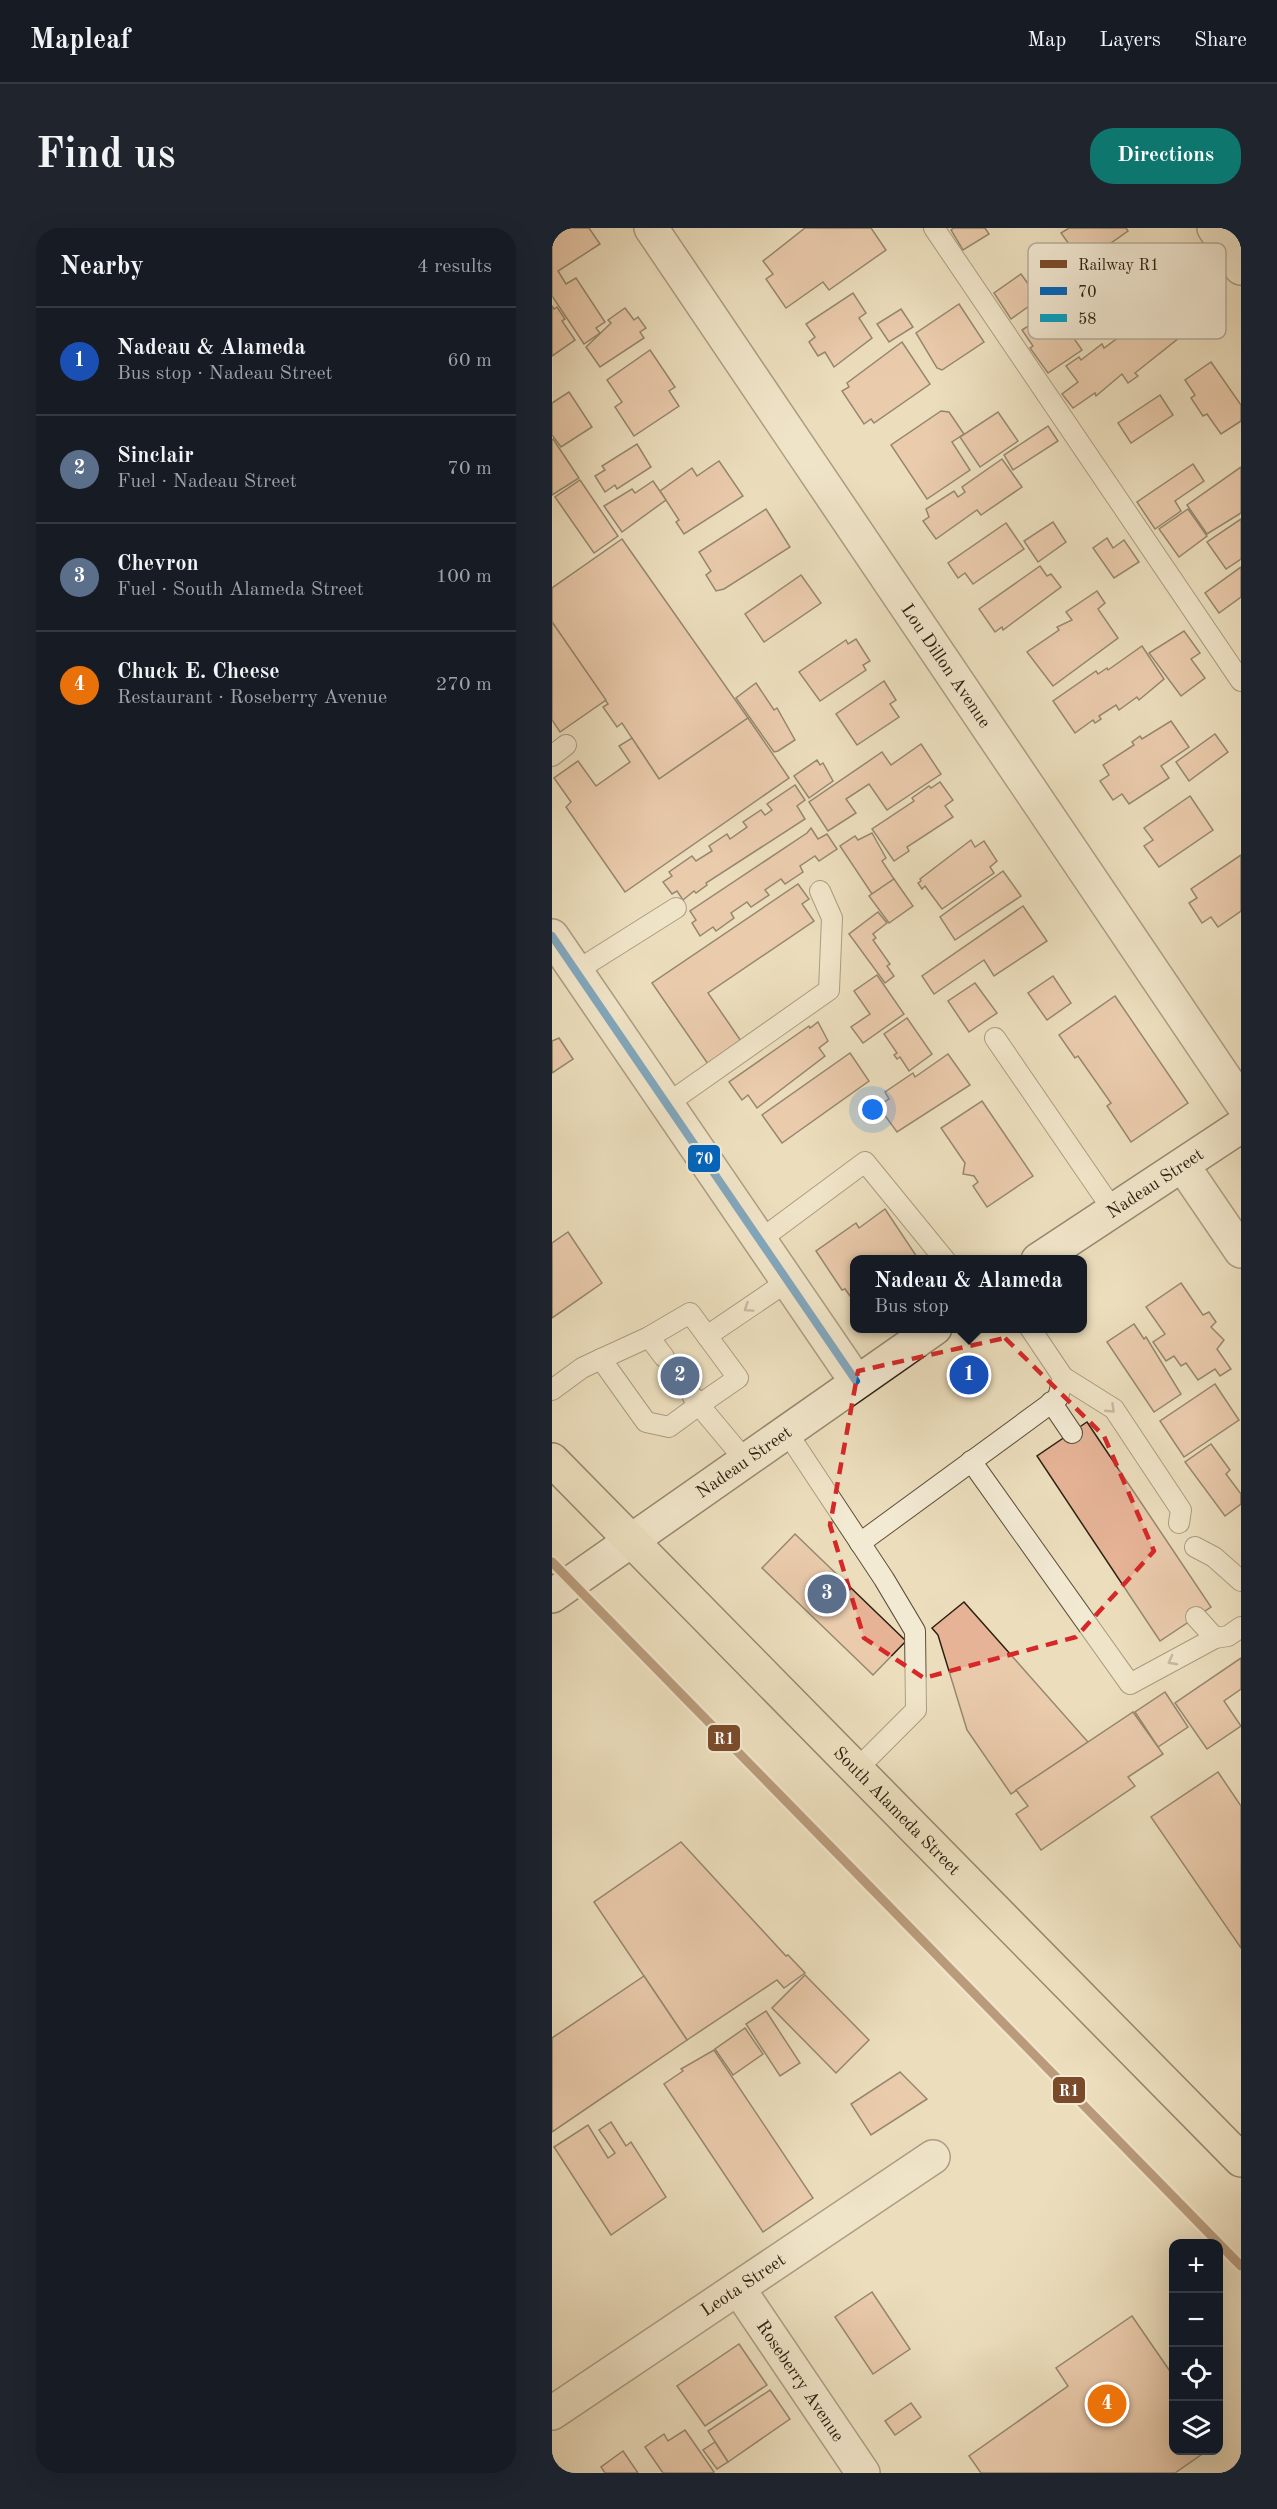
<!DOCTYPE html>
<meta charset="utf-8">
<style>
:root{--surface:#171b24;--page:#20242c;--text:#f1f3f6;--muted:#9ea1a6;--line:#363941;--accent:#0f766e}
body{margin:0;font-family:"Old Standard TT",serif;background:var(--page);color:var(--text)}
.controls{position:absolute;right:18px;bottom:18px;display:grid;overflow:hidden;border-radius:12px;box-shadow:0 6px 24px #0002}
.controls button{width:54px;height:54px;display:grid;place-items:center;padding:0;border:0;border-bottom:2px solid var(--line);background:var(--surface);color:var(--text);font:30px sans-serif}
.you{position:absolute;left:321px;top:882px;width:21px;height:21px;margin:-15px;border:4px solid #fff;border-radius:50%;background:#1a73e8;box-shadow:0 0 0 9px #1a73e833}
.badge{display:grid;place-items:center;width:39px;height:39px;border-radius:50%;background:var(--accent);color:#fff;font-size:20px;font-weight:700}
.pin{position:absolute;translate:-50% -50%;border:3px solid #fff;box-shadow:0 2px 6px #0006}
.popup{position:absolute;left:298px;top:1027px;width:237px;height:78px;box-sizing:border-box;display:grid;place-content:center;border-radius:12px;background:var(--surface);filter:drop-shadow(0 2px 4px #0005);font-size:20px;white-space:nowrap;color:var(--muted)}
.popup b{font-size:22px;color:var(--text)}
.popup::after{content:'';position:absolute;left:50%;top:100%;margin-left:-12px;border:12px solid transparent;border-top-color:var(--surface)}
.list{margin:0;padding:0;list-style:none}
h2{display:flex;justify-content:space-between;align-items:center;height:78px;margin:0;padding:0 24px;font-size:26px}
h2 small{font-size:20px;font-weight:400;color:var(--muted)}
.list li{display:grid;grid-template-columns:39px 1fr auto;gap:18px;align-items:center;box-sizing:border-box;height:108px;padding:0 24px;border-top:2px solid var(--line)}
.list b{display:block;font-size:22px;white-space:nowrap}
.list p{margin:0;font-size:20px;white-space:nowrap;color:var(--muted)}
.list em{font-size:20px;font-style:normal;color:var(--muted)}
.icon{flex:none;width:33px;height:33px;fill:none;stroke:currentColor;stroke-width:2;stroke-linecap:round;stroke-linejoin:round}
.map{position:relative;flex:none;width:689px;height:2245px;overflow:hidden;border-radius:24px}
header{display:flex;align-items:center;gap:36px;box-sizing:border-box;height:84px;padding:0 30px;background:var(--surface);border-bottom:2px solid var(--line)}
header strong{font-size:28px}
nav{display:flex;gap:33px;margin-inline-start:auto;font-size:21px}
.intro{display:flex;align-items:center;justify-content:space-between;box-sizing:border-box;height:144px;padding:0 36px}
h1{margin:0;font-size:42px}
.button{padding:15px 27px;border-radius:24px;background:var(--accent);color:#fff;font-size:21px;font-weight:700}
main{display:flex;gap:36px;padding:0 36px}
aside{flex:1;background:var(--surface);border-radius:24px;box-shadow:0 6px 24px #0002}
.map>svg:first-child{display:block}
</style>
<header>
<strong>Mapleaf</strong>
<nav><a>Map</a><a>Layers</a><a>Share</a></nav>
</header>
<div class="intro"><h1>Find us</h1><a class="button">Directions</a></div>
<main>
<aside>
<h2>Nearby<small>4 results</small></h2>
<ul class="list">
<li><span class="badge" style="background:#1a4fb4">1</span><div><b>Nadeau &amp; Alameda</b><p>Bus stop · Nadeau Street</p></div><em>60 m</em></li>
<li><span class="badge" style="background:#5c6f8a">2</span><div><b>Sinclair</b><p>Fuel · Nadeau Street</p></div><em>70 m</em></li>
<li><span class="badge" style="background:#5c6f8a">3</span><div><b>Chevron</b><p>Fuel · South Alameda Street</p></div><em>100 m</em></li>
<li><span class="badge" style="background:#e8710a">4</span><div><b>Chuck E. Cheese</b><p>Restaurant · Roseberry Avenue</p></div><em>270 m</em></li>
</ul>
</aside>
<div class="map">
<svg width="689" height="2245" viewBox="0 0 689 2245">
<rect width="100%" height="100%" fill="#ecdebd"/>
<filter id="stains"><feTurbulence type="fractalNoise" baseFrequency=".00333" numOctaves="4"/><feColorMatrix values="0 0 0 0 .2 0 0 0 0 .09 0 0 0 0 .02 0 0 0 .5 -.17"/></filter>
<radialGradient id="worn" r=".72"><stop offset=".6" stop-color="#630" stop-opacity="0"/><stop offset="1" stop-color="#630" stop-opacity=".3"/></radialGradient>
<g fill="#e6b397" stroke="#2c2011" stroke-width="1.5">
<path d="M0,0H37L48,16L6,43L14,56L24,50L53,94L44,100L48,105L32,116L0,68Z"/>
<path d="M253,0H319L334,22L277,62L271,54L234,80L214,51L221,46L211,33Z"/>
<path d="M402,0H433L437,6L411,22L399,2Z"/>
<path d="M517,0H574L576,3L525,39L527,43L511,54L493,28L509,17L511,20L517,16L509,5Z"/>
<path d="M587,28L600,47L603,45L615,61L590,77L592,80L585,84L583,82L565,95L564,93L548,104L525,71Z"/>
<path d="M469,46L487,71L459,91L442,65Z"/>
<path d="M520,48L530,62L518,71L507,56Z"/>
<path d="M628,64L641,82L634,87L642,98L583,145L586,148L576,155L570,146L544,168L543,165L521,180L510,166L526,154L514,138L527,129L529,132L550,116L552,120Z"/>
<path d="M301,65L314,85L307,90L320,110L282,139L273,124L266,128L257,114L263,109L254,96Z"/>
<path d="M512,75L523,92L514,99L530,122L496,145L478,120L481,118L470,102Z"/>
<path d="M407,76L432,114L390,142L385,140L364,105Z"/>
<path d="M0,78L2,81L5,79L13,91L10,93L23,112L0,128Z"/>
<path d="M73,80L82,92L86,89L94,100L88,104L92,110L48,139L34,119L59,95L56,92Z"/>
<path d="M349,81L361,99L337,114L325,96Z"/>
<path d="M350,114L378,156L322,195L319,191L312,196L290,163L297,159L295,155Z"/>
<path d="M98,122L123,159L117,163L127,178L82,208L63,179L70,174L55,152Z"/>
<path d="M659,134L689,177V193L669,206L655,186L651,188L639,170L643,167L633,152Z"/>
<path d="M17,164L40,199L9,219L0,207V175Z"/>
<path d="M608,167L621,187L579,215L566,195Z"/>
<path d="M389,183L397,184L412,206L400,214L418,242L375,271L339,217Z"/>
<path d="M446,184L466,213L428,239L408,209Z"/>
<path d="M496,198L506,213L461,242L452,227Z"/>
<path d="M1,211L27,250L0,267V212Z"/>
<path d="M85,216L99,239L65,261L63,257L53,264L43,248L53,242L50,238Z"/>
<path d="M450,231L470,259L429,287L425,282L384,311L371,293L377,289L374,281L402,263L406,269L413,264L410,259Z"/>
<path d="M167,233L191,268L132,306L124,294L127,292L108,263L140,240L145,248Z"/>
<path d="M641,236L652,253L623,273L629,283L603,301L585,274Z"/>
<path d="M689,239V285L655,306L635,277Z"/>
<path d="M28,252L66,308L42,325L3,269Z"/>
<path d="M101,253L114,272L70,304L52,278L80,261L83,265Z"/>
<path d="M214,281L238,319L172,361L164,363L154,347L159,343L147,324Z"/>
<path d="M636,281L655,308L627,329L607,301Z"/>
<path d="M689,291V331L674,341L655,314Z"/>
<path d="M501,294L514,314L486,334L472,313Z"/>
<path d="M454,295L472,321L421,356L413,345L406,350L396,335Z"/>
<path d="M555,310L561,320L572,312L587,334L562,350L541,320Z"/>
<path d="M70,311L196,490L107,551L70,495L65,499L51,479L56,476L0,394V360Z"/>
<path d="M488,338L495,348L499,346L509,359L451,402L450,399L443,404L427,381Z"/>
<path d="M689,339V369L667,385L653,365Z"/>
<path d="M249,347L269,375L212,414L193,386Z"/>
<path d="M545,363L553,375L546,381L566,410L501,458L475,424L507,402L505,399L520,392L514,384Z"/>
<path d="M0,394L54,472L8,504L0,492Z"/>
<path d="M632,403L648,425L639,431L653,450L629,468L597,425Z"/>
<path d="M304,411L318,433L311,437L314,442L268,473L247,444L294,412L296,416Z"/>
<path d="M590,418L612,451L587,472L585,469L567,482L564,477L547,488L549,491L543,495L541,492L523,505L501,473L544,443L546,446L555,440L556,442Z"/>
<path d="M332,453L344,472L338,476L347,489L305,517L284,486Z"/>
<path d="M204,455L222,482L225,480L243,512L226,523L222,524L184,470Z"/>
<path d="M196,490L237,550L73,664L14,579L19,574L2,550L26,533L44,558L78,534L67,518L80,510L107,551Z"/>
<path d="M619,493L637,519L609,538L617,550L577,576L570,566L561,572L548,553L557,547L551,537L582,517L580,514L588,508L590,511Z"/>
<path d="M663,506L676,524L637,553L624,534Z"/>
<path d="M369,516L389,546L335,582L317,556L294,571L304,585L276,603L257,574L330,524L339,537Z"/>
<path d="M265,532L268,537L271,535L281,553L257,570L242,548Z"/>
<path d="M388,554L401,572L393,578L401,589L355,619L357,623L342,633L320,601L362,573L360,570L377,558L379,560Z"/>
<path d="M243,557L253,572L245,578L253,591L154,655L155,657L144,665L142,663L131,672L125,663L120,666L111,654L120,648L117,644L140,628L144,633L160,623L157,618L175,606L178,611L195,599L191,594L209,582L213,587L220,582L215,576Z"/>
<path d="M638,568L661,602L607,639L592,618L601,612L592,600Z"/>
<path d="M259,600L266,611L275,606L285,621L267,633L263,628L248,638L251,644L233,656L229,651L213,662L217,667L199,679L195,674L179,685L182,690L164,703L161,699L148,708L140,695L144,692L138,683L255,605Z"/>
<path d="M320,605L334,630L330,633L342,651L320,666L288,618L303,608L306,612Z"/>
<path d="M419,612L423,619L432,613L445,633L438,639L442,645L390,681L373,658L370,661L366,655L369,653L368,651Z"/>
<path d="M689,627V683L666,699L659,689L650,695L637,675L645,670L639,661Z"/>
<path d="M451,643L469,668L403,712L388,689Z"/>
<path d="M342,651L361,678L337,695L317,668Z"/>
<path d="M246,656L257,671L250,676L262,693L156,765L189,813L156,836L100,755Z"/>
<path d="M471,678L495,713L442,748L432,732L382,766L370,748Z"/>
<path d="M326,684L335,695L321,706L324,710L321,712L338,736L335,738L342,748L333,755L297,706Z"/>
<path d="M325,747L352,786L311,815L299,799L318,786L302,763Z"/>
<path d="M501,748L519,775L495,792L476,765Z"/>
<path d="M423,755L445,785L417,804L396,773Z"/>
<path d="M563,768L636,875L579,914L555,878L559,875L526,828L523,830L507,807Z"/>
<path d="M355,790L380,826L357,843L348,829L345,831L342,827L345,825L332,806Z"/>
<path d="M266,794L276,813L267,820L273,828L205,880L196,867L190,872L177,854L257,798L258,800Z"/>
<path d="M7,810L21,831L0,845V813Z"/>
<path d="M298,825L317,853L230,915L210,887Z"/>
<path d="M396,826L418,857L345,904L326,878L337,871L333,864L361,845L363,849Z"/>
<path d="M430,873L481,948L435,979L421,958L426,954L422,948L411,946L413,935L389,900Z"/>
<path d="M333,981L367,1032H303V1075L293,1061L290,1062L264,1023L304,995L307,1000Z"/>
<path d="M16,1004L50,1055L0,1090V1015Z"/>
<path d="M629,1055L651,1087L657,1084L664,1094L659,1099L672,1112L665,1121L679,1141L668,1148L663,1141L646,1152L634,1135L629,1138L622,1128L614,1133L601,1114L613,1106L594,1079Z"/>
<path d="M582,1096L592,1111L594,1109L629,1166L602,1184L555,1114Z"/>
<path d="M663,1156L687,1192L632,1229L608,1193Z"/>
<path d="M535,1194L659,1379L608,1413L485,1228Z"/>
<path d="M659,1216L678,1242L674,1246L689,1266V1276L673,1288L633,1234Z"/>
<path d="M243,1306L354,1413L321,1447L210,1340Z"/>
<path d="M412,1374L536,1514L459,1566L415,1502L386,1407L380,1400Z"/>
<path d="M689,1430V1461L672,1473L689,1498L655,1521L623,1475Z"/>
<path d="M613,1464L636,1499L606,1519L583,1484Z"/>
<path d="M581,1484L611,1526L576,1549L583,1558L489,1622L464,1586L476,1578L464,1562Z"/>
<path d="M666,1544L689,1578V1720L599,1589Z"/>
<path d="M129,1614L234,1728L236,1727L253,1745L232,1760L225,1752L135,1812L42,1674Z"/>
<path d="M253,1747L317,1812L284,1845L220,1780Z"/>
<path d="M92,1748L135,1812L0,1904V1810Z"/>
<path d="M214,1783L248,1835L228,1848L194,1796Z"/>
<path d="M193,1800L211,1826L181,1847L163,1821Z"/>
<path d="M162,1822L261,1970L211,2004L112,1856L131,1843L129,1841Z"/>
<path d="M348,1844L375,1871L319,1907L299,1876Z"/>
<path d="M59,1894L74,1918L79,1914L114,1969L59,2007L2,1919L36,1897L56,1930L63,1925L47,1902Z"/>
<path d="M320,2064L358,2121L321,2146L283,2089Z"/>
<path d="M580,2088L622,2149V2222H656L623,2245H429L417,2228L516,2158L504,2140Z"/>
<path d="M187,2116L215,2157L153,2198L125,2158Z"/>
<path d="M218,2162L238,2191L176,2234L156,2203Z"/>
<path d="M359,2175L369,2189L343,2207L333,2193Z"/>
<path d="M133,2202L162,2244L161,2245H111L93,2219L112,2206L116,2213Z"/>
<path d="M163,2214L176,2234L165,2241L151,2222Z"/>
<path d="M71,2223L86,2245H53L49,2239Z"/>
</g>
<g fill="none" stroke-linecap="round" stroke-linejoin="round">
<g stroke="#5c503c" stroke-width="22">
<g id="service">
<path d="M382,0L689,453"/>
<path d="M0,528L14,517"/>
<path d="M24,743L124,680"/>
<path d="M443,810L561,982"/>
<path d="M115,876L277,762L280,690L268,663"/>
<path d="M208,1012L313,934L393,1032"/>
<path d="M155,1108L236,1053"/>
<path d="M97,1109L112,1129"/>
<path d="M49,1131L97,1109L138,1085L186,1150L147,1177L141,1169"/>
<path d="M511,1149L562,1181L629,1282L627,1295"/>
<path d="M0,1162L30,1140L49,1131L94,1194L117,1199L147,1177L193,1232"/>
<path d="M499,1174L520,1205"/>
<path d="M234,1203L332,1351L363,1403L364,1482L304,1542"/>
<path d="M419,1233L578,1456L663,1410"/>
<path d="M308,1315L506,1170L511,1149L478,1100"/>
<path d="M643,1319L662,1329L689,1353"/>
<path d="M644,1389L663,1410L676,1408L689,1399"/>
</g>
</g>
<g stroke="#5c503c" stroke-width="36">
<g id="minor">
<path id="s1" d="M99,0L689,874"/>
<path d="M662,0L689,40"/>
<path d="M0,708L304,1153"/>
<path d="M631,938L689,1023"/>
<path id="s2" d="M186,2060L311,2245"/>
<path id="s3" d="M0,2185L381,1929"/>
</g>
</g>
<g stroke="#2c2011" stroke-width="36">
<g id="secondary">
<path id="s4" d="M486,1032L689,898"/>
<path id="s5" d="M0,1368L383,1100"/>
</g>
</g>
<g stroke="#2c2011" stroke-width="36">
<g id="primary">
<path id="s6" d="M0,1232L689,1932"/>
</g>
</g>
<use href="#service" stroke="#f3ead4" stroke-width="20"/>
<use href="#minor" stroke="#f3ead4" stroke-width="33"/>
<use href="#secondary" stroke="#f3ead4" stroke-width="33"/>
<use href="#primary" stroke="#ecdebd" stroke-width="33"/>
<g stroke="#f3ead4" stroke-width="12">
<path id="bus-1" d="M0,708L304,1153"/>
</g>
<use href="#bus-1" stroke="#0065bd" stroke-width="8"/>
<g stroke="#f3ead4" stroke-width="14">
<path id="rail-1" d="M0,1334L689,2038"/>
</g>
<use href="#rail-1" stroke="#7a4b2a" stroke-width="9"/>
</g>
<defs><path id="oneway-chevron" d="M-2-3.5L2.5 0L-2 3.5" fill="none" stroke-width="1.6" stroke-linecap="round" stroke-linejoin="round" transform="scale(1.5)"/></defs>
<g stroke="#998f7c">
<use href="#oneway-chevron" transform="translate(196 1080) rotate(146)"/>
<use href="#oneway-chevron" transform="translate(559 1181) rotate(43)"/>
<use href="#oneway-chevron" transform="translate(620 1433) rotate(152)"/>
</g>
<path d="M0 0H689V2245H0ZM453,1110L552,1208L602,1323L524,1409L372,1450L312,1410L278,1297L306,1143Z" fill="#ecdebd" fill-opacity=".55" fill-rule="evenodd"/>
<path fill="none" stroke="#d62828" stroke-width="4.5" stroke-dasharray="12 8" stroke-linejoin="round" d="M453,1110L552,1208L602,1323L524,1409L372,1450L312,1410L278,1297L306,1143Z"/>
<g text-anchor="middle" stroke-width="5" stroke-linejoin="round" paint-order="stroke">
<g font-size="18" fill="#2c2011" stroke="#f3ead4">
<text dy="6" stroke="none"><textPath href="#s1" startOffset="528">Lou Dillon Avenue</textPath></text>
<text dy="6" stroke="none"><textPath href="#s4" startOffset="140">Nadeau Street</textPath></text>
<text dy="6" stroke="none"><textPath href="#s5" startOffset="234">Nadeau Street</textPath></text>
<text dy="6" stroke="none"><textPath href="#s6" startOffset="492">South Alameda Street</textPath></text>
<text dy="6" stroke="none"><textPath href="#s3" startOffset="230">Leota Street</textPath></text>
<text dy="6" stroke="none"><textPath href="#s2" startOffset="112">Roseberry Avenue</textPath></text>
</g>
</g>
<rect x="476" y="15" width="198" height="96" rx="9" fill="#f3ead4" stroke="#b7ad9a" stroke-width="1.5"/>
<rect x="488" y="32" width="27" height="8" fill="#7a4b2a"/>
<rect x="488" y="59" width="27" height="8" fill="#0065bd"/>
<rect x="488" y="86" width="27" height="8" fill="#02a2c5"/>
<g font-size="16" fill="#2c2011">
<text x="526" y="42">Railway R1</text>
<text x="526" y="69">70</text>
<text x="526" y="96">58</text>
</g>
<g stroke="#f3ead4" stroke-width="2">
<rect x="135" y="916" width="34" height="29" rx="6" fill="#0065bd"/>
<rect x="155" y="1496" width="34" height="28" rx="6" fill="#7a4b2a"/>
<rect x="500" y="1848" width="34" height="28" rx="6" fill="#7a4b2a"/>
</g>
<g font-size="16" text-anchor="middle" font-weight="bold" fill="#fff">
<text x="152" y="936">70</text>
<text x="172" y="1516">R1</text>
<text x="517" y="1868">R1</text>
</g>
<rect width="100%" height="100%" filter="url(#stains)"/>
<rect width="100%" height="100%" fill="url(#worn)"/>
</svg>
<div class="controls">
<button>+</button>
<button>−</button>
<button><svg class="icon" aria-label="locate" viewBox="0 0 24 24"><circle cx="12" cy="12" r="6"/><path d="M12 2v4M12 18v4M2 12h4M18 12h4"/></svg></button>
<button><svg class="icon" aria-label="layers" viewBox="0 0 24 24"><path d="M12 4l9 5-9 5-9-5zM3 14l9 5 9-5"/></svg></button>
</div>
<div class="you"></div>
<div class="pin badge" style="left:417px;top:1147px;background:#1a4fb4">1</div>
<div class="popup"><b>Nadeau &amp; Alameda</b>Bus stop</div>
<div class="pin badge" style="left:128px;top:1148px;background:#5c6f8a">2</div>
<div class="pin badge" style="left:275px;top:1366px;background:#5c6f8a">3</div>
<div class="pin badge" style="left:555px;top:2176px;background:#e8710a">4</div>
</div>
</main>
